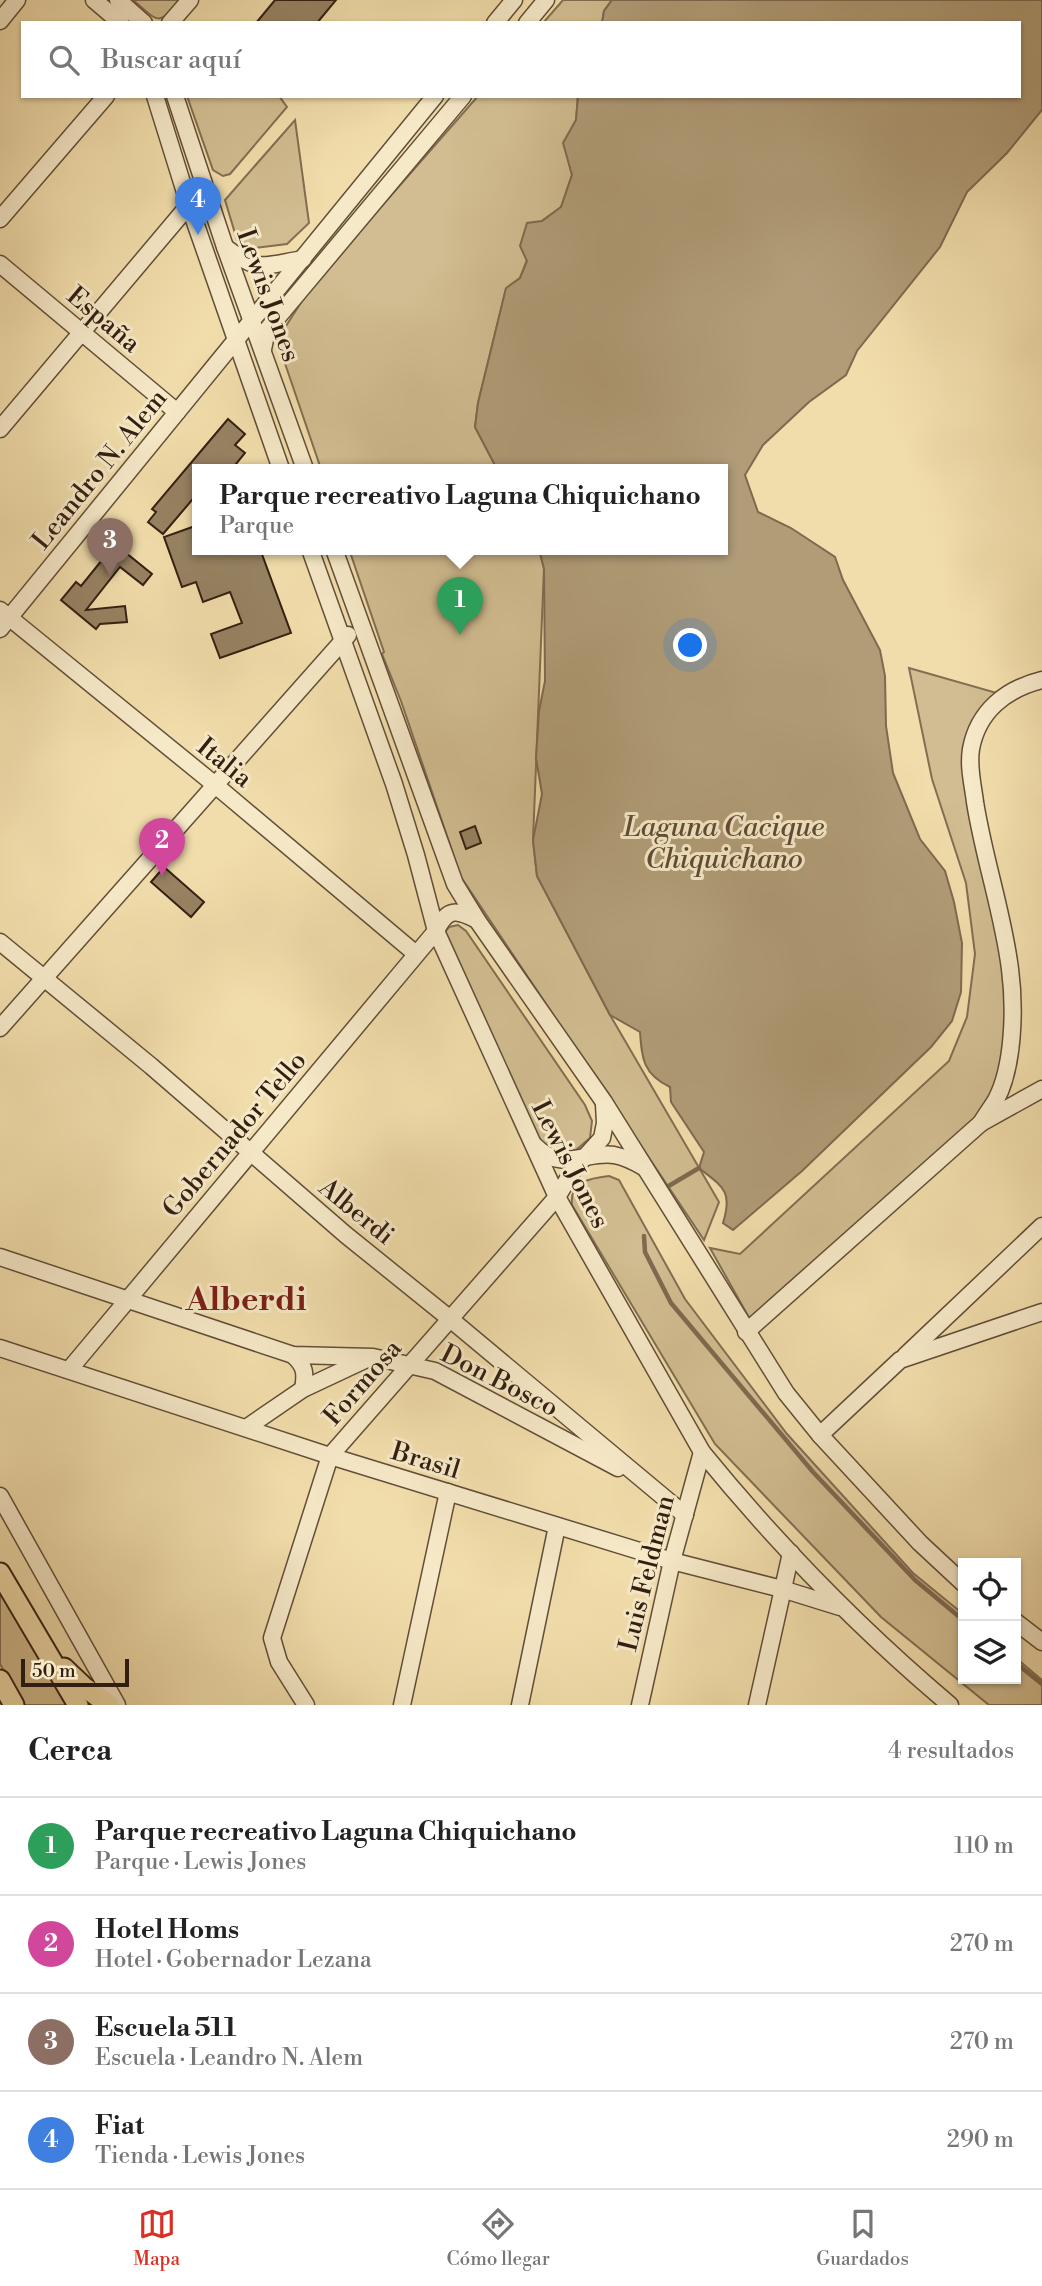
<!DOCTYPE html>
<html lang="es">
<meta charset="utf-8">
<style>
:root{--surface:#fff;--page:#f6f6f6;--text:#222;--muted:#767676;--line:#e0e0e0;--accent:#d93025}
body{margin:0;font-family:"Libre Bodoni",serif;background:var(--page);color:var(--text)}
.controls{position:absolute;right:21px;bottom:21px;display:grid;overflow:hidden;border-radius:0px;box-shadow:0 2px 5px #0004}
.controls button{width:63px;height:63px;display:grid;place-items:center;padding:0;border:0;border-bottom:2px solid var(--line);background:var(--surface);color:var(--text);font:35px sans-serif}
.scale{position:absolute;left:21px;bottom:18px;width:108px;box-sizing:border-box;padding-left:7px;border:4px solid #331f12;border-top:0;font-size:19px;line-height:24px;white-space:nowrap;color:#331f12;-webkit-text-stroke:5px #f6e9c8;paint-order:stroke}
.you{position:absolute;left:691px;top:646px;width:24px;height:24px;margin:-18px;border:5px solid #fff;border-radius:50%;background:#1a73e8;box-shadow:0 0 0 10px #1a73e833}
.badge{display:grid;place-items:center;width:46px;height:46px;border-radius:50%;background:var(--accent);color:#fff;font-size:23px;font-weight:700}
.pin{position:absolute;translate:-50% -58px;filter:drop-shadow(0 2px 4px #0008)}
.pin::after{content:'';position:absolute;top:37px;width:24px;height:21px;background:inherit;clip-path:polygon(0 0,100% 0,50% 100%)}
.popup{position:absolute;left:192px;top:464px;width:536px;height:91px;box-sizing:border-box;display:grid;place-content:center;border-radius:0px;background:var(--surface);filter:drop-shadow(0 2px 5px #0005);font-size:23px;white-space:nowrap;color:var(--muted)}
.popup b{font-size:26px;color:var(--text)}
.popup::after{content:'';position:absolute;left:50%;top:100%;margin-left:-14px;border:14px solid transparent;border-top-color:var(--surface)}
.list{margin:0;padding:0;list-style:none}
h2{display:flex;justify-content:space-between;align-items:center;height:91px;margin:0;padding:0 28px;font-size:30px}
h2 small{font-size:23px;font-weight:400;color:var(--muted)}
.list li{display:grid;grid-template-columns:46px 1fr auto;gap:21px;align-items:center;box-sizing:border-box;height:98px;padding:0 28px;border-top:2px solid var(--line)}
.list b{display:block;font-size:26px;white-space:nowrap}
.list p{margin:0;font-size:23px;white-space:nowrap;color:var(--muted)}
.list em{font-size:23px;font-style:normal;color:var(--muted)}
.icon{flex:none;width:38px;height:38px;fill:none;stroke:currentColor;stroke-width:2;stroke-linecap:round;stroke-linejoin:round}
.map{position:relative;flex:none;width:1042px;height:1705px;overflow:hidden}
.search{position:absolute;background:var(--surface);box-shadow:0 2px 5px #0004;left:21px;right:21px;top:21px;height:77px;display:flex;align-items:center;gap:18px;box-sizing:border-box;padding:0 24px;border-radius:0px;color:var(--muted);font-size:26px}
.sheet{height:483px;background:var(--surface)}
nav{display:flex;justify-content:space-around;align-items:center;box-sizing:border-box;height:98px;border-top:2px solid var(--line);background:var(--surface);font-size:19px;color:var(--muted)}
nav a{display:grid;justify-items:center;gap:4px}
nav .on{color:var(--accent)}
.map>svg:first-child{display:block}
</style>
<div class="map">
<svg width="1042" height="1705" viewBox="0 0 1042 1705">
<rect width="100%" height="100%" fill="#f1ddab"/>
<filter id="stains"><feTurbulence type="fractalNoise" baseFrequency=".00286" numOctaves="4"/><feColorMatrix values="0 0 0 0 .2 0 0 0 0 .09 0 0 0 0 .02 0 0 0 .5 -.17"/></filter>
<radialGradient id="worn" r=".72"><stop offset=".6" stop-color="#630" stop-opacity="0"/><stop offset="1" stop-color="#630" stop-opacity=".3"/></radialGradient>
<g fill="#d1bd91" stroke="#826e52" stroke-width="2">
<path d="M133,0H182C157,27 159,22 133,0Z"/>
<path d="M563,0H612L604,11L602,23H543Z"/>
<path d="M187,96H279L287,107L230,174L223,176L213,170Z"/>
<path d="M478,96H578L576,120L564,143L572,175L561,207L542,221L520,278L506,289L478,403L475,427L497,469H321L277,340L311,287Z"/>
<path d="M295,120L309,223L287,244L255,248L237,240L225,200Z"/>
<path d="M349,549H539L544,568L533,840L537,876L610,1015L719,1202L704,1240L461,877L401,701L382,654L384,652Z"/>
<path d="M909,668L1004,695L971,751L1012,1005L997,1098L756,1330L710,1248L740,1254L949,1061L967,1017L975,954L966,883L932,779Z"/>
<path d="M458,925L466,931L585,1105L592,1121L590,1138L576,1150L560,1155L532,1136L444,933L449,927Z"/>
<path d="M609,1176L619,1180L685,1299L787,1434L913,1573L963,1614V1679H1016V1658L1042,1680V1705H989L881,1617L715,1444L572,1205C569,1182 590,1178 609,1176Z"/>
<path d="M0,1589L66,1705H24L0,1664Z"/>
</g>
<path fill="#b09c77" stroke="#7e6a4f" stroke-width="2" d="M612,0H1042V110L1007,153L967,192L940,247L857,351L846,375L809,402L763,445L745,475L758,512L791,528L835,557L843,580L880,650L885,676L886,726L893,773L920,839L945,871L954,902L962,943L961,992L952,1021L931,1047L802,1171L733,1230L723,1223C733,1191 723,1187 699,1168L704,1152L671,1102L670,1087C643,1074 642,1059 640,1032L610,1015L537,876L533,840L542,794L536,758L539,711L545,681L544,569L539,549H722V469H497L475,427L478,403L506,288L520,278L527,261L520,246L527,223L542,221L561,207L572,175L563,143L576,120L578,96H1019V23H602L604,11Z"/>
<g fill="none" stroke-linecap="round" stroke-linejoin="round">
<g stroke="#7e6a4f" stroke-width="4.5">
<path d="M667,1187L699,1168"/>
<path d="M644,1236L645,1252L671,1303L813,1472L915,1580L963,1620"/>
<path d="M1016,1663L1042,1684"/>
</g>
</g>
<g fill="#968262" stroke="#331f12" stroke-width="2">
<path d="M275,0H336L317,23H256Z"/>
<path d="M228,419L245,434L235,445L245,453L232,469H198V493L163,534L148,522L156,512L152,509Z"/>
<path d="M198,525V549H260L291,633L220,658L211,634L242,623L230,592L203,602L196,582L182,587L164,537Z"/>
<path d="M115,544L152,574L143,585L120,567L86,610L125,606L127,622L100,624L96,629L61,600L76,582L81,586Z"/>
<path d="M475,826L481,843L466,849L460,832Z"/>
<path d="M164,867L204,902L191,917L151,882Z"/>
</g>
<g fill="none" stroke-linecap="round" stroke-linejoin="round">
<g stroke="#624e38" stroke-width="19">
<g id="minor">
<path d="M94,0L121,23"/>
<path d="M118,0L144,23"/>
<path d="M0,21L17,0"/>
<path d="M170,23L190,0"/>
<path d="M495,23L514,0"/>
<path d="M527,23L546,0"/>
<path d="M155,96L189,205L281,469"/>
<path d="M175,96L225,247L305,469"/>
<path d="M0,219L106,96"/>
<path d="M225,247C259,273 262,266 303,259"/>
<path d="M0,264L177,412"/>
<path d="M263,349L267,330L463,96"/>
<path d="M0,429L189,205"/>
<path d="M310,549L394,784L416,855L436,931L557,1197L702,1452C777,1544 860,1629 950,1705"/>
<path d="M334,549L455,884L477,920L604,1102L786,1393L820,1435L920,1543L963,1583"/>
<path d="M0,610L214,784L416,954"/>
<path d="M0,629L435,96"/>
<path d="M0,942L151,1066L346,1235L449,1318L685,1515"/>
<path d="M0,1028L348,635"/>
<path d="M981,1123C986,1115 991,1108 996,1100C1014,1066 1015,1007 1010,969C1003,913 984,859 975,802C973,785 968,767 971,749C978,711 1006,689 1042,680"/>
<path d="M535,1146C562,1173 585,1151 614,1155C625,1157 635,1162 645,1168"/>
<path d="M0,1257L293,1355L373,1357L435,1371L618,1468"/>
<path d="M746,1332L981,1123L1042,1089"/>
<path d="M0,1348L330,1456L672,1561L782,1589L840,1607"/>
<path d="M293,1355C305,1366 306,1373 303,1389"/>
<path d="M905,1356L1042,1226"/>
<path d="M69,1370L436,931C447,908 456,909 477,920"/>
<path d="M246,1428L303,1389L369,1358"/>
<path d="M820,1435L900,1360L1042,1312"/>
<path d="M0,1496L117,1705"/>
<path d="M1016,1622L1042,1642"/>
<path d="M306,1705L279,1662L272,1638L330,1456L557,1197L574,1169L602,1138L605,1123L604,1104"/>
<path d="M402,1705L448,1492"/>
<path d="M520,1705L557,1526"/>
<path d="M640,1705L672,1561L702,1452"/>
<path d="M757,1705L791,1553"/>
</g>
</g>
<g stroke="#331f12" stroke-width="23">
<g id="major">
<path d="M0,1573L78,1705"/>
<path d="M64,1668L84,1687L109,1705"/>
<path d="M0,1680L14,1705"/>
</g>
</g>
<use href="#minor" stroke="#f6e9c8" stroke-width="16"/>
<use href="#major" stroke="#f1ddab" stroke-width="19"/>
</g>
<g text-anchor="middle" stroke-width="6" stroke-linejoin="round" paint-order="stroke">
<g font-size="26" fill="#331f12" stroke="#f6e9c8">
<text transform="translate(269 295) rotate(70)" y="9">Lewis Jones</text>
<text transform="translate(104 319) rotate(40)" y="9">España</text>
<text transform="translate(99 469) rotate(-51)" y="9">Leandro N. Alem</text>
<text transform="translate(225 762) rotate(39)" y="9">Italia</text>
<text transform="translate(234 1134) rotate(-50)" y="9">Gobernador Tello</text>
<text transform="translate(571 1164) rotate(63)" y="9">Lewis Jones</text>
<text transform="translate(357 1211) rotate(39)" y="9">Alberdi</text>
<text transform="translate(500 1380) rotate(27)" y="9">Don Bosco</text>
<text transform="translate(362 1382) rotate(-49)" y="9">Formosa</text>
<text transform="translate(426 1460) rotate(17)" y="9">Brasil</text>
<text transform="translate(646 1573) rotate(-76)" y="9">Luis Feldman</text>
</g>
<g font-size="28" font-style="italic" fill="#5f4b35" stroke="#f6e9c8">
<text x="724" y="836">Laguna Cacique<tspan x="724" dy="32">Chiquichano</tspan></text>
</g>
<g font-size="33" font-weight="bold" fill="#7a1f14" stroke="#f6e9c8">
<text x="246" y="1310">Alberdi</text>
</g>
</g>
<rect width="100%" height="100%" filter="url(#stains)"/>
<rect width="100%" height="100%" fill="url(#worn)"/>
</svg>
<div class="controls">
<button><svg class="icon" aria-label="locate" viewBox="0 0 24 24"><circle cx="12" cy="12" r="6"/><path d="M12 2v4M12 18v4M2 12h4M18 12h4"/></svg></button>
<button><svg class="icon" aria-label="layers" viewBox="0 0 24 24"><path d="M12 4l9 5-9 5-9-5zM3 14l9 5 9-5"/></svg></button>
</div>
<div class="scale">50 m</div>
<div class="you"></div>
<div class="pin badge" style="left:460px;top:635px;background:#2e9e5b">1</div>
<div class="popup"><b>Parque recreativo Laguna Chiquichano</b>Parque</div>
<div class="pin badge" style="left:162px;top:876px;background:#d1479c">2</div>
<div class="pin badge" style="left:110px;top:576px;background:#8d6e63">3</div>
<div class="pin badge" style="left:198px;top:235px;background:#3f7fe0">4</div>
<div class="search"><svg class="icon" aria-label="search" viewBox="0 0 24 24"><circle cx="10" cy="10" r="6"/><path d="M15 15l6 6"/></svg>Buscar aquí</div>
</div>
<section class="sheet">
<h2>Cerca<small>4 resultados</small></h2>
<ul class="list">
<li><span class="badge" style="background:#2e9e5b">1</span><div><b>Parque recreativo Laguna Chiquichano</b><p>Parque · Lewis Jones</p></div><em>110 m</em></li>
<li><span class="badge" style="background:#d1479c">2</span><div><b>Hotel Homs</b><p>Hotel · Gobernador Lezana</p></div><em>270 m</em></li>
<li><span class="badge" style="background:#8d6e63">3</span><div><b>Escuela 511</b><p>Escuela · Leandro N. Alem</p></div><em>270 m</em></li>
<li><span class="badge" style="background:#3f7fe0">4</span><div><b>Fiat</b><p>Tienda · Lewis Jones</p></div><em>290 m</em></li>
</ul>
</section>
<nav>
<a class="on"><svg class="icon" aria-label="map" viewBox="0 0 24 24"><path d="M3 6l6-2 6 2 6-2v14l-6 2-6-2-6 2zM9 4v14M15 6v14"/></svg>Mapa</a>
<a><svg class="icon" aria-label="directions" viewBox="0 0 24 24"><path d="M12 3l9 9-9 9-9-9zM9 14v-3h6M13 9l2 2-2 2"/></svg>Cómo llegar</a>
<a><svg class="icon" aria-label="saved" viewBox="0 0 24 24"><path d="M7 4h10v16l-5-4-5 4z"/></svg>Guardados</a>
</nav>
